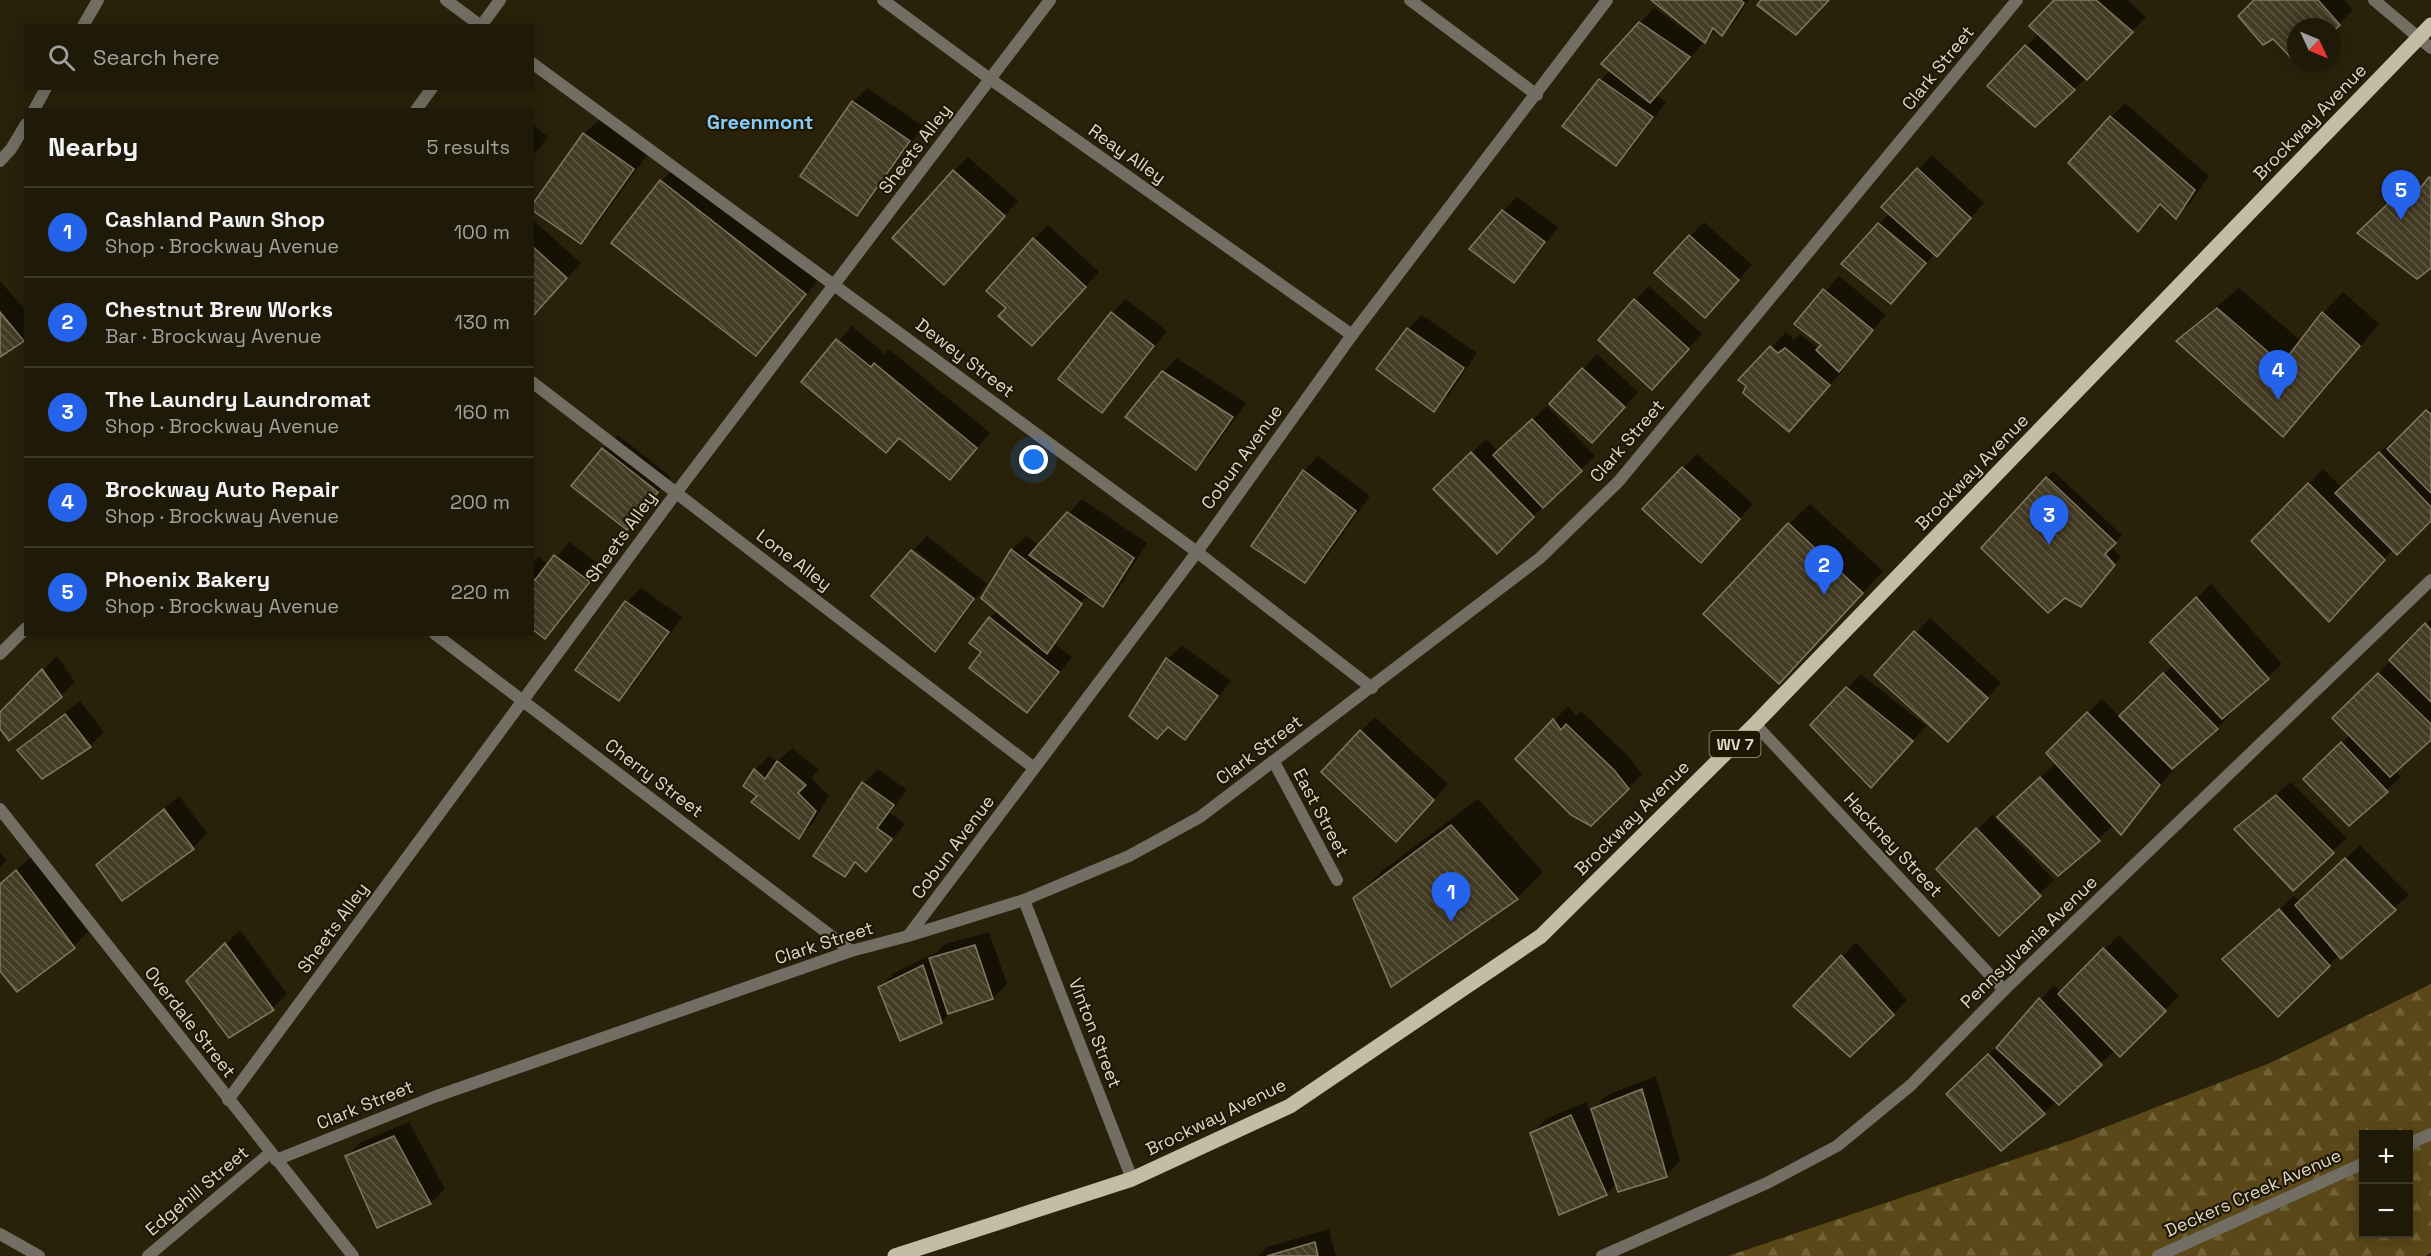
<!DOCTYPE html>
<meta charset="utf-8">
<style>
:root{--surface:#1f1908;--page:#2c2616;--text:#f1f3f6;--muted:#a1a09c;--line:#3c3829;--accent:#2563eb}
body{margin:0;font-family:"Space Grotesk",sans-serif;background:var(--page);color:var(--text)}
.controls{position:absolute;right:18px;bottom:18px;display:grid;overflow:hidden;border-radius:0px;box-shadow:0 3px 15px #0003}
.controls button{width:54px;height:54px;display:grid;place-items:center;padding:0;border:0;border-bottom:2px solid var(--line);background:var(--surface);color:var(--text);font:30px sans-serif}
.compass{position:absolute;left:2287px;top:18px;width:54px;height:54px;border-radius:50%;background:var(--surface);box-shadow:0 3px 15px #0003;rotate:134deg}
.you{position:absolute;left:1034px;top:460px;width:21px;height:21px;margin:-15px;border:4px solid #fff;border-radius:50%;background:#1a73e8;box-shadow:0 0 0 9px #1a73e833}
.badge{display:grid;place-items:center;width:39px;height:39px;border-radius:50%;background:var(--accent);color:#fff;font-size:20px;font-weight:700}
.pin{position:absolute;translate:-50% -50px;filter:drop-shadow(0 2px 3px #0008)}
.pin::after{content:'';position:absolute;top:32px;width:21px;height:18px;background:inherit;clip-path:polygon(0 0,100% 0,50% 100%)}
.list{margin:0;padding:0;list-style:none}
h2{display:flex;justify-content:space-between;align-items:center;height:78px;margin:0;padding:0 24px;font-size:26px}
h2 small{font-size:20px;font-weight:400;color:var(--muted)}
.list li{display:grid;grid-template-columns:39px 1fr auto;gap:18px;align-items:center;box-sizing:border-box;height:90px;padding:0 24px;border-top:2px solid var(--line)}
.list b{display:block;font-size:22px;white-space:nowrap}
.list p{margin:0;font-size:20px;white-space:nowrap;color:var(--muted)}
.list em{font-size:20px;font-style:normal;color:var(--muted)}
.icon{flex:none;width:33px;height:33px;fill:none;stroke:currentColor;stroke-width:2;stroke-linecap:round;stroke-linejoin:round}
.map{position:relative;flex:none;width:2431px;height:1256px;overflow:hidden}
.search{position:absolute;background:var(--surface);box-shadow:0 3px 15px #0003;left:24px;top:24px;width:510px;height:66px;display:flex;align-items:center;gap:15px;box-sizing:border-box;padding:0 21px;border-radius:0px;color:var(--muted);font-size:22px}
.panel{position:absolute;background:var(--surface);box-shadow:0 3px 15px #0003;left:24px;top:108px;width:510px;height:528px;border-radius:0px}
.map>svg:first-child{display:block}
</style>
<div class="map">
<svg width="2431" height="1256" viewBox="0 0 2431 1256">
<defs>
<pattern id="forest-firs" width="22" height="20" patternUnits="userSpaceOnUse" patternTransform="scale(1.5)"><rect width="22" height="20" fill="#5a4818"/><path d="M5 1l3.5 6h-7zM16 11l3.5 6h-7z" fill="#716238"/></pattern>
<pattern id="building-back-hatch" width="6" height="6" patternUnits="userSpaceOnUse" patternTransform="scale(1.5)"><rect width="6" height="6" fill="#443b24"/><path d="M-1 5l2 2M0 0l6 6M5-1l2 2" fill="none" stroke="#5f5742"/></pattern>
</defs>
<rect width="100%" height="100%" fill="#29210a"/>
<path fill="url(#forest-firs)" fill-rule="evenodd" d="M2431,984V1252L2426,1256H1728L2072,1140L2270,1063ZM2364,1134H2408V1234H2364Z"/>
<g fill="#0007" fill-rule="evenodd">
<path d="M1654,0H1749L1736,20L1722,34L1716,29L1656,95L1666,102L1630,150L1616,164L1564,126L1611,69L1603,64L1654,8L1701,41L1702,39Z"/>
<path d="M2056,0H2127L2146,17L2087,77L2035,125L1989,86L2039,33Z"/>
<path d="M2256,0H2344L2353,10L2332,30V27H2296V60Z"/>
<path d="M867,88L923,126L871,199L857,214L853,102Z"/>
<path d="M2125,103L2209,176L2190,203L2176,217L2162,204L2138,230L2111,117Z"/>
<path d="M599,120L647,155L595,228L581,242L584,134Z"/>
<path d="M532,124L548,137L532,157Z"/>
<path d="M1932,155L1984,203L1951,241L1935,253L1905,288L1879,224L1890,213L1918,170Z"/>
<path d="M968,157L1018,201L958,268L954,171Z"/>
<path d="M676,166L819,279L770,340L756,354L613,242L662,181Z"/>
<path d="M2431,177V267L2360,233L2409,184L2419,192Z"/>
<path d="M1517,197L1558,227L1528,267L1514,281L1503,211Z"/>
<path d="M534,221L581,263L532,316V223Z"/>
<path d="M1704,222L1752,265L1719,302L1690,236Z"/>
<path d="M1048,225L1099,272L1046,330L1034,239Z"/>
<path d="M1839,276L1886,315L1841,368L1843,370L1803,416L1740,380L1786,332L1794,340L1800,334L1819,349L1823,345L1796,324Z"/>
<path d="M0,281L26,311V338L0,355Z"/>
<path d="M1649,286L1702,334L1666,373L1635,300Z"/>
<path d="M2239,288L2301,341L2323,313L2343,292L2379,324L2304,414L2283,435L2178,341L2199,321Z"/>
<path d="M1126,299L1167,331L1116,397L1101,411L1112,313Z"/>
<path d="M1422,315L1477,353L1448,396L1433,410L1408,329Z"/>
<path d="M852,326L885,354L889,349L990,433L950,478L900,437L886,451L803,382Z"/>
<path d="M1597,354L1638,392L1606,427L1551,404Z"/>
<path d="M1177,358L1246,403L1210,454L1196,468L1163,372Z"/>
<path d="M1547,406L1595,456L1497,552L1435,489L1486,439L1499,452Z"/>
<path d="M2431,407V519L2393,549L2343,606L2253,541L2323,469L2342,488L2394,439L2396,442Z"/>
<path d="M618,435L671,477L627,528L603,449Z"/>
<path d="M1697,454L1753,504L1715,546L1683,468Z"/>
<path d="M1318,456L1370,496L1319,567L1305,582L1253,546L1304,471Z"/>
<path d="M2053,471L2122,535L2110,547L2121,557L2087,598L2047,478Z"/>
<path d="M1082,499L1147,543L1117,591L1103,606L1090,596L1055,644L1072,657L1041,697L1027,711L984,652L990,618L998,610L1012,550L1026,536L1039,546ZM1085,597L1088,599L1059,639L1057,637Z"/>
<path d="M1810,504L1883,571L1800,661L1789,524Z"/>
<path d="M927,536L987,584L976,599L914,549Z"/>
<path d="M570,542L603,568L559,623L545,637L532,627V564L539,557L549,565Z"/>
<path d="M912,552L974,602L949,636L935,650Z"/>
<path d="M2211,584L2282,664L2229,712L2231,714L2217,728L2171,768L2173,770L2135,818L2121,832L2114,825L2058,874L2013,803L2057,762L2048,753L2102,699L2120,717L2173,665L2152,642Z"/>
<path d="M641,588L682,617L633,685L618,699L578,670L627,602Z"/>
<path d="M1930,618L2001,683L1962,726L1876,675Z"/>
<path d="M2431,619V738L2395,770L2401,777L2349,824L2319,765L2351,734L2335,718Z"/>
<path d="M1182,645L1231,681L1199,723L1185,738L1168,659Z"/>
<path d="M57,656L75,682L61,696L0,726V714Z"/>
<path d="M1861,674L1926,726L1885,771L1812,725Z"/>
<path d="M80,701L104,732L90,746L19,750L33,736Z"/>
<path d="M1568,706L1576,716L1581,711L1628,756L1642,774L1628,788L1517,759Z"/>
<path d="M1375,717L1448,784L1410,825L1361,731Z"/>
<path d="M792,748L819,770L811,778L829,796L813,823L799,837L759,796L745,786L755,770L769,756L777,762Z"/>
<path d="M878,769L907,790L890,813L905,824L866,870L858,862L845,875L864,783Z"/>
<path d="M2291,782L2347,838L2293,888L2236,829Z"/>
<path d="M179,796L207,833L193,848L98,865Z"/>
<path d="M1478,799L1543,872L1517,898H1355L1382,871Z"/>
<path d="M1992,815L2054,880L1999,933L1939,869Z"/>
<path d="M2360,845L2409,895L2339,955L2278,1015L2224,959L2294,896L2300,902Z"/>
<path d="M0,852L7,860L0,867Z"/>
<path d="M31,857L88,932L74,946L17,990L0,968V884Z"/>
<path d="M240,930L287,994L273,1008L188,982Z"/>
<path d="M989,932L1007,984L993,998L952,1011L942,1022L900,1039L880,987L894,973L937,952L945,944Z"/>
<path d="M2119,935L2179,996L2120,1055L2116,1050L2044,1113L1962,1080L2003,1041L2054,985L2061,993Z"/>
<path d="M1856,942L1907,1000L1893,1014L1795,1006Z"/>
<path d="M1656,1076L1680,1161L1666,1176L1617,1183L1606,1194L1532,1133L1546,1119L1586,1102L1595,1122H1597L1593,1109L1607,1095Z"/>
<path d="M409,1122L445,1189L431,1203L377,1226L347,1156L361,1142Z"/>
<path d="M1329,1229L1336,1256H1258L1267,1247Z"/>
</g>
<g fill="url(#building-back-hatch)" stroke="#82785f" stroke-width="1.5">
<path d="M1651,0H1741L1744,3L1722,36L1713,28L1705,43Z"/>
<path d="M1761,0H1829L1796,35L1757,5Z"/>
<path d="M2054,0H2096L2133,32L2087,80L2029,26Z"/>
<path d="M2254,0H2318L2340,25L2332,32V27H2296V63L2273,39L2263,45L2238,16Z"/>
<path d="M1639,22L1690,57L1650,103L1601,64Z"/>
<path d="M2025,45L2075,90L2035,127L1987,86Z"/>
<path d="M1599,79L1653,117L1616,166L1562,126Z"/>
<path d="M852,101L910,141L857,216L800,176Z"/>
<path d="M2110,116L2195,190L2176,219L2160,204L2138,232L2068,163Z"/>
<path d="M583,133L634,169L581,244L532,210V205Z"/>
<path d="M1917,168L1971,218L1937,257L1881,207Z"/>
<path d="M953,170L1005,216L944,285L892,238Z"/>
<path d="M2429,177L2431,178V268L2417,279L2357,233L2394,198L2406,206Z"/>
<path d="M660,180L806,294L756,356L611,243Z"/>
<path d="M1502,210L1545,242L1514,283L1469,249Z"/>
<path d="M1878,223L1926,263L1891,304L1841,264Z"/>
<path d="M1689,235L1739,280L1705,318L1654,273Z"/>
<path d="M1033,238L1086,287L1032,346L998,316L1006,308L986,291Z"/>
<path d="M532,246L567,278L532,317Z"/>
<path d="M1823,289L1873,330L1839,372L1816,350L1821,345L1794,324Z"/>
<path d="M1634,299L1689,349L1652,390L1598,340Z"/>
<path d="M2217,308L2282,364L2322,312L2360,346L2283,437L2176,341Z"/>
<path d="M0,312L24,341L0,357Z"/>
<path d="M1111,312L1154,346L1102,413L1058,379Z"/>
<path d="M1407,328L1464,368L1434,412L1376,369Z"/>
<path d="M836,339L871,367L874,363L977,448L950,480L899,438L886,453L801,382Z"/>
<path d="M1770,346L1778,353L1785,348L1830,385L1789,432L1743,393L1746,386L1738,380Z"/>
<path d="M1582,368L1625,407L1592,443L1549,404Z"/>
<path d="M1162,371L1233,417L1196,470L1125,417Z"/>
<path d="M2426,410L2431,414V493L2387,449Z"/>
<path d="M1532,419L1582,471L1543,508L1493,455Z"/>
<path d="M602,448L658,492L627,530L571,486Z"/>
<path d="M1471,452L1534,517L1497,554L1433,489Z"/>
<path d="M2379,452L2431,507V521L2397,555L2335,493Z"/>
<path d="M1682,467L1740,519L1701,563L1642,509Z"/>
<path d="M1303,470L1356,511L1305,583L1251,546Z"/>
<path d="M2046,477L2116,543L2105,554L2115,565L2081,607L2065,598L2048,613L1981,548Z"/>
<path d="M2308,483L2385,560L2329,622L2251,541Z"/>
<path d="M1067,512L1134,558L1103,607L1029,555Z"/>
<path d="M1788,523L1863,593L1779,684L1703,614Z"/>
<path d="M1011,549L1082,604L1047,654L981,598Z"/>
<path d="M911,550L974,599L935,652L871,596Z"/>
<path d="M554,555L590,582L545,639L532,629V577L535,580Z"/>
<path d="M2196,597L2269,679L2222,719L2150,642Z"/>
<path d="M625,601L669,632L619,701L575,670Z"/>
<path d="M989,617L1059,672L1027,713L969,668L981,652L969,643Z"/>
<path d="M2425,623L2431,630V702L2389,660Z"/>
<path d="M1914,631L1988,698L1948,742L1874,675Z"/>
<path d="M1166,658L1218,696L1185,740L1168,727L1157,739L1129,716Z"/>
<path d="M42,669L62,697L9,741L0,729V712Z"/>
<path d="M2163,673L2218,729L2172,769L2119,716Z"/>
<path d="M2378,673L2431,724V740L2390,777L2332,718Z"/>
<path d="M1846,687L1913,741L1871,788L1810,725Z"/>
<path d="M2087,712L2160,785L2121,835L2046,753Z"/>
<path d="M65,714L91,747L42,779L17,750Z"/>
<path d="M1553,719L1561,730L1566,724L1614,770L1629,789L1591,826L1571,815L1515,759Z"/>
<path d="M1360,730L1434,800L1396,842L1321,772Z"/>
<path d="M2341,742L2388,792L2349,826L2303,779Z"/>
<path d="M777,761L806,785L798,793L816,811L799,839L751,802L757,796L743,786L754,769L765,779Z"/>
<path d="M2040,777L2100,841L2058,876L1997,817Z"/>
<path d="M862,782L894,805L877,828L892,839L866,872L855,862L845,877L813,856Z"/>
<path d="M2276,795L2334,853L2293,891L2234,829Z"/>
<path d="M164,809L194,849L122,901L96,865Z"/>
<path d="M1451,825L1518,899L1391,987L1353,898Z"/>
<path d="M1976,828L2041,896L1999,936L1936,869Z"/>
<path d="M2345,858L2396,910L2341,959L2295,905Z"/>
<path d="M16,870L75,948L17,992L0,971V884Z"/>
<path d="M2279,909L2330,966L2278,1017L2222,959Z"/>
<path d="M225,943L274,1010L229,1038L186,981Z"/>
<path d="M975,945L993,999L948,1014L929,958Z"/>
<path d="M2103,948L2166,1011L2120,1057L2058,994Z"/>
<path d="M1841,955L1894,1015L1850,1057L1793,1006Z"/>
<path d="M923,965L942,1023L900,1041L878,987Z"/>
<path d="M2039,998L2102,1065L2059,1105L1996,1048Z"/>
<path d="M1988,1054L2045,1114L2001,1151L1946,1094Z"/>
<path d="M1642,1089L1667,1177L1618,1192L1591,1109Z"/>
<path d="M1571,1115L1607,1195L1559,1215L1530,1133Z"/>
<path d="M394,1136L431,1204L377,1228L345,1156Z"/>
<path d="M1315,1242L1318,1256H1267Z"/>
</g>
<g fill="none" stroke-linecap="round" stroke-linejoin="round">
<g stroke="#726e63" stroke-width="12">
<path d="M883,0L990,79L1352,335"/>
<path d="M532,382L1034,768"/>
<path d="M228,1100L676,493L1050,0"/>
</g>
<g stroke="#726e63" stroke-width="12">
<path d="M446,0L481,26"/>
<path d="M1410,0L1537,95"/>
<path d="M2374,0L2431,48"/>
<path d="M83,26L98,0"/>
<path d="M481,26L500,0"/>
<path d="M532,63L1197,552L1372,688"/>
<path d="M34,110L46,88"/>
<path d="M416,110L432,88"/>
<path d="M0,161L11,149L26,124"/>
<path d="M435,634L851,951"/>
<path d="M0,654L26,628"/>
<path d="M1755,724L2004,990"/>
<path d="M1274,762L1337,880"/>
<path d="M0,809L353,1256"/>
<path d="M1024,900L1132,1179"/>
<path d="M908,936L1197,552L1352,335L1607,0"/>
<path d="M2408,1144L2431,1134"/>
<path d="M276,1160L434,1097L851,951L908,936L1024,900L1129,856L1200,817L1540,558L1619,481L2017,0"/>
<path d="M0,1234L39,1256"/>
<path d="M148,1256L270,1153"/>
<path d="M1602,1256L1767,1183L1837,1146L1911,1085L2004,990L2431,580"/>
<path d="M2158,1256L2364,1163"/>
</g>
<path stroke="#c5bca6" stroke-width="15" d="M895,1256L1132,1179L1290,1106L1541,936L1755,724L2431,25"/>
</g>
<g text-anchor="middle" stroke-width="4.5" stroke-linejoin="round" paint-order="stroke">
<rect fill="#201703" stroke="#a49e8e" stroke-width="1.5" x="1709.5" y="731" width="51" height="26" rx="4.5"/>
<g font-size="16" font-weight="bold" fill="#ddd8ca">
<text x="1735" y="750">WV 7</text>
</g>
<g font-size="18" fill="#ddd8ca" stroke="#201703">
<text transform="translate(1938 68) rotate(-51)" y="6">Clark Street</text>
<text transform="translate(2310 122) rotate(-46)" y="6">Brockway Avenue</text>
<text transform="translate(915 149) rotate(-53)" y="6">Sheets Alley</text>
<text transform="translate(1127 154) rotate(35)" y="6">Reay Alley</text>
<text transform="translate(965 358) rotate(37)" y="6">Dewey Street</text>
<text transform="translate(1627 441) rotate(-49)" y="6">Clark Street</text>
<text transform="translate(1242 457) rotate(-54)" y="6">Cobun Avenue</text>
<text transform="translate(1972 472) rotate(-46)" y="6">Brockway Avenue</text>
<text transform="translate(621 537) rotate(-54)" y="6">Sheets Alley</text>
<text transform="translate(794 560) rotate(37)" y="6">Lone Alley</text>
<text transform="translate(1259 750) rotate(-37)" y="6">Clark Street</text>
<text transform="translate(654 778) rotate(37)" y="6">Cherry Street</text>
<text transform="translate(1321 813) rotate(62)" y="6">East Street</text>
<text transform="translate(1632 818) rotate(-45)" y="6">Brockway Avenue</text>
<text transform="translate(1893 845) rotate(47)" y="6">Hackney Street</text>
<text transform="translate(953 847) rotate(-53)" y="6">Cobun Avenue</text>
<text transform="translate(333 928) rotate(-54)" y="6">Sheets Alley</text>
<text transform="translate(2029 942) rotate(-44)" y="6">Pennsylvania Avenue</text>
<text transform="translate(824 943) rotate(-18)" y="6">Clark Street</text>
<text transform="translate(190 1022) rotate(52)" y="6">Overdale Street</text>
<text transform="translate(1095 1033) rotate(69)" y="6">Vinton Street</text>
<text transform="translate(365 1105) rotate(-22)" y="6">Clark Street</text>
<text transform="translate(1216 1117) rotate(-26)" y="6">Brockway Avenue</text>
<text transform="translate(197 1191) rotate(-40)" y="6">Edgehill Street</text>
<text transform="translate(2253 1193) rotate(-24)" y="6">Deckers Creek Avenue</text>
</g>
<g font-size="20" font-weight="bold" fill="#84cdfd" stroke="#201703">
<text x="760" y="129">Greenmont</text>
</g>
</g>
</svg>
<div class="controls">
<button>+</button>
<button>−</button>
</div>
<svg class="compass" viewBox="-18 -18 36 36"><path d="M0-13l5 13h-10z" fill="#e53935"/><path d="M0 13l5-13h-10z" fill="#a1a09c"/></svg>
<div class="you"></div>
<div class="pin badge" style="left:1451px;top:922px">1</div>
<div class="pin badge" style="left:1824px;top:595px">2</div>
<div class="pin badge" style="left:2049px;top:545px">3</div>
<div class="pin badge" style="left:2278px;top:400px">4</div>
<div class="pin badge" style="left:2401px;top:220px">5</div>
<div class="search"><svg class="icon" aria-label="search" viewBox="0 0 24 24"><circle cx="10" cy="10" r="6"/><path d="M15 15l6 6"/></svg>Search here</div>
<section class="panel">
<h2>Nearby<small>5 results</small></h2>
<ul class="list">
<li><span class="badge">1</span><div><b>Cashland Pawn Shop</b><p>Shop · Brockway Avenue</p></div><em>100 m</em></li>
<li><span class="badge">2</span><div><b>Chestnut Brew Works</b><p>Bar · Brockway Avenue</p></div><em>130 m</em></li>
<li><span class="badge">3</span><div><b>The Laundry Laundromat</b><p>Shop · Brockway Avenue</p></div><em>160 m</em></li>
<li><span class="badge">4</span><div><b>Brockway Auto Repair</b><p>Shop · Brockway Avenue</p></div><em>200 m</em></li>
<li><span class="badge">5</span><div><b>Phoenix Bakery</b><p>Shop · Brockway Avenue</p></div><em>220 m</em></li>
</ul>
</section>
</div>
